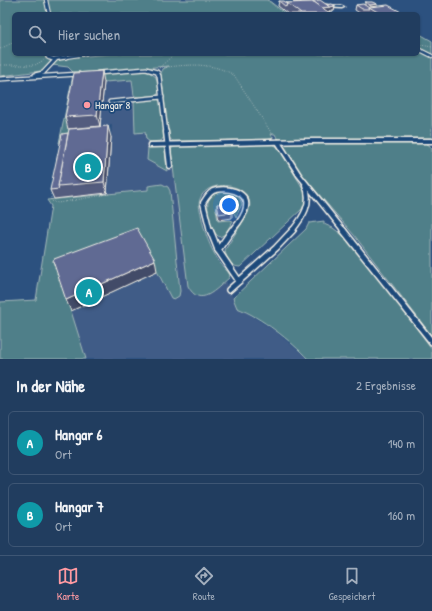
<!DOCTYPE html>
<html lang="de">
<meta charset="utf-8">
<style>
:root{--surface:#213d5f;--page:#294465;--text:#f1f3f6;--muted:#a2aebd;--line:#3e5674;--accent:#ff9aa2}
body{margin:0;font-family:"Patrick Hand",sans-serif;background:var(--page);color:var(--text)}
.you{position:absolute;left:229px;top:205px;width:14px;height:14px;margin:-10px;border:3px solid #fff;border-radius:50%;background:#1a73e8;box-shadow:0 0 0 6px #1a73e833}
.badge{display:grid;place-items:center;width:26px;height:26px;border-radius:50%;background:var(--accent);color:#fff;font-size:13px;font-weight:700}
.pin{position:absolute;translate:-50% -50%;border:2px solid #fff;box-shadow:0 1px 4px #0006}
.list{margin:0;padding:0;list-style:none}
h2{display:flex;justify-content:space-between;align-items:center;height:52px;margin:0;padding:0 16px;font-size:17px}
h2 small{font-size:13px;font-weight:400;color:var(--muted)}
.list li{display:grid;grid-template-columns:26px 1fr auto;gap:12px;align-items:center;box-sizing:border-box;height:64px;margin:0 8px 8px;padding:0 8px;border:1px solid var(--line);border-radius:6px}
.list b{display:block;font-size:15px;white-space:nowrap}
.list p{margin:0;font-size:13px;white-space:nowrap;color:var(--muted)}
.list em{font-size:13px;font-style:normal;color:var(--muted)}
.icon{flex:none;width:22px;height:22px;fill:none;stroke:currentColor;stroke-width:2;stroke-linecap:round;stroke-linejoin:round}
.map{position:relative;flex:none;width:432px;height:359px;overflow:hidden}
.search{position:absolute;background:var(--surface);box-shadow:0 1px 3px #0004;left:12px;right:12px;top:12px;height:44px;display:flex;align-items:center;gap:10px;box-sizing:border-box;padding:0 14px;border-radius:6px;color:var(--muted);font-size:15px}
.sheet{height:196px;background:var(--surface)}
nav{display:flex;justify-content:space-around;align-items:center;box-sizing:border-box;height:56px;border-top:1px solid var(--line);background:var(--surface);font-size:11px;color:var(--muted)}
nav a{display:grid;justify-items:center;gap:2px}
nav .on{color:var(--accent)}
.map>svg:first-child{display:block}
</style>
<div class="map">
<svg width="432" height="359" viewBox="0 0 432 359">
<rect width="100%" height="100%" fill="#2c517f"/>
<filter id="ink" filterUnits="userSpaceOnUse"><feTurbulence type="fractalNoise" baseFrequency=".025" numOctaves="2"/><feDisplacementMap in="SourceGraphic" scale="8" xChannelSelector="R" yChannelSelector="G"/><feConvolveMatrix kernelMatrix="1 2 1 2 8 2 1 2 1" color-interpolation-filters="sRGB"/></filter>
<g filter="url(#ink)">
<path fill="#405c87" d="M132,79L134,96L147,97V100L134,101L149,131L150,154L193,179L205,248L222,271L237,308L244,311L275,331L308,359H0V302L35,300L51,206L47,200L107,193L112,125L100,127L104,82Z"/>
<g fill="#507f89" stroke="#a2b8b8">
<path d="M0,0H268L286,14H14V54H76H74L75,57L112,54H418V33L432,41V138L284,140L277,138L275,134H271L273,138L267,140L173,141L170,139L169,136L161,73L163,69L169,66L74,73L68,67L52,65L40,74L41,71L0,76Z"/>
<path d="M141,71L149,72L156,77L159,92L157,95L140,97L134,96L132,80L77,84L91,127L99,136L59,143L73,75Z"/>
<path d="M157,99L160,101L164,137L161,141L150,142L146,139L145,132L135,133L134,101Z"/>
<path d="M423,142L429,145L432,149V336L354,235L297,169L283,148L287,144Z"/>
<path d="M272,144L278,147L304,190L306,200L302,209L240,267C231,267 226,259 225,250L248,213C260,185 209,175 200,199C198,204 200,210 201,214C204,232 210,248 220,263C223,267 227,270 230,275L229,278C216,289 200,309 188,286L171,151L172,148L178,146Z"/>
<path d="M161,146L165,149L167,171L147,160L148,148Z"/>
<path d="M162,184L168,187L170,191L180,291L179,296L174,299L171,298L157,271L71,311L86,359H0V302L36,300L51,206L47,200L148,190V186Z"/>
<path d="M225,191C234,193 239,195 242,204L236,217L231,207L216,209L218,221L230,220L233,221L225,234L220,237C211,234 205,207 209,199C212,193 219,192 225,191Z"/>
<path d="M324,221V224L333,228L345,237L379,278L432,349V359H308C291,341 261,317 237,308L233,298L306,229L309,223Z"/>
</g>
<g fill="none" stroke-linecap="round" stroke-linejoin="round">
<g stroke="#f4f1e8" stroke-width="4.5">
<g id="lane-far3">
<path d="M46,0L49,14"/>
<path d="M418,49L432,56"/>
<path d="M46,54L49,58"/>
<path d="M59,58L85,54"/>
</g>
</g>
<g stroke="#f4f1e8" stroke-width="5.5">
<g id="lane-far2">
<path d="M48,57L53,59L66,57"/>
<path d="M98,73L146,69L157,72L159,76L166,133"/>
<path d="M35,75L43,73L56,59"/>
<path d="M0,79L79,74"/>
<path d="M110,102L162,97"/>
</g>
</g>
<g stroke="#f4f1e8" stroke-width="7">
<g id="lane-far1">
<path d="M166,132L170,166"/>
<path d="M278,142L299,175L344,231"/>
<path d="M150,145L309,141H432"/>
<path d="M210,231L203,203C206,198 208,194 213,191C224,186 249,191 246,207C245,216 237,225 232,231"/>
<path d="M292,231C303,217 313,203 305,185"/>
</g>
</g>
<g stroke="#f4f1e8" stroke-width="8">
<g id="lane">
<path d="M210,230L218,250"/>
<path d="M343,230L432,342"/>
<path d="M218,250L239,281"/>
<path d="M218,250L232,230"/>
<path d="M229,290L276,248L293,230"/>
</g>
</g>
<g stroke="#f4f1e8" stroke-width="3">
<path id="street" d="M324,5L342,6L344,7L342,8L325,7H324Z"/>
</g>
<g stroke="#f4f1e8" stroke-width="1" stroke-dasharray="0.5 2" stroke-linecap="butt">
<path d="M267,0L284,14"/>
<path d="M421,45L432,47"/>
<path d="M0,49L14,42"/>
<path d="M0,65H35L44,60"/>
<path d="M159,68C185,65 210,61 234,75L274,137"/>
<path d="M159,68L172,56V54"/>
<path d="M51,192V201L58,203L109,194"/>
</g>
<use href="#lane-far3" stroke="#1f4a7a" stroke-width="2.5"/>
<use href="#lane-far2" stroke="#1f4a7a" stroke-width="3"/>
<use href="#lane-far1" stroke="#1f4a7a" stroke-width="4"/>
<use href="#lane" stroke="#1f4a7a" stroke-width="5"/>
<use href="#street" fill="#1f4a7a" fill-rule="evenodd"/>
</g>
<g fill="#535c7e" stroke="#f4f1e8">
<path d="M279,1L287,3H292L293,2H312L313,1L335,6L334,11H329V12L331,14H288L278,6Z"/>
<path d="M365,2L377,4L376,6L405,14H361L355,10L356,5H365Z"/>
<path d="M104,82L100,126L68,129L65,117Z"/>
<path d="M111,137L107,193L54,199L50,190Z"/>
<path d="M217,204L232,212V218L219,220L217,210Z"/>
</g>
<g fill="#434b67" stroke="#f4f1e8">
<path d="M377,4L376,9L369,7V9L370,5Z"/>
<path d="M335,6L334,11H329L328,14L322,8Z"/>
<path d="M102,71L104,82L100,126L97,115Z"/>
<path d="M108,126L111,137L107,193L104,182Z"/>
<path d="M155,260L157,271L71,311L66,300Z"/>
</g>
<g fill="#606b93" stroke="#f4f1e8">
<path d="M320,0L330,7L322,8L313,1Z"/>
<path d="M279,1H284L287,3L286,7Z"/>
<path d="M300,1L302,3H294L293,2Z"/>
<path d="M314,2L331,14H301L287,3Z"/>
<path d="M365,2H372L377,4L370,5Z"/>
<path d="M332,4L335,6L330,7L327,5Z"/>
<path d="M363,4L369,8V9H362L356,5Z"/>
<path d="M388,5L405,14H381L369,7Z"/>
<path d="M102,71L97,115L65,117L74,73Z"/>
<path d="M108,126L104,182L58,186L69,129Z"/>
<path d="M68,133L58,186L59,189L50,190L62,134Z"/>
<path d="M230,203L232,212L219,214L217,204Z"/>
<path d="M137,228L155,260L66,300L53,261L54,259Z"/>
</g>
</g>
<circle fill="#ff9aa2" stroke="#1f4a7a" stroke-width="1.5" cx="87" cy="105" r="4"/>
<g text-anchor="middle" stroke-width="3.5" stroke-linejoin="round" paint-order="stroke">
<g font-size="11" fill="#f4f1e8" stroke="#1f4a7a" text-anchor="start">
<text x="95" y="109">Hangar 8</text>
</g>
</g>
</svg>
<div class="you"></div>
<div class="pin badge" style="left:89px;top:292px;background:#0f9aa8">A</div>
<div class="pin badge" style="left:88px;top:167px;background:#0f9aa8">B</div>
<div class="search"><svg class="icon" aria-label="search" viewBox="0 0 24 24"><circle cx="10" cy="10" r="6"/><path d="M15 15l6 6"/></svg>Hier suchen</div>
</div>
<section class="sheet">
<h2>In der Nähe<small>2 Ergebnisse</small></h2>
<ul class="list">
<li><span class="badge" style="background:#0f9aa8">A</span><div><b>Hangar 6</b><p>Ort</p></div><em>140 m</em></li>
<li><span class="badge" style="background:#0f9aa8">B</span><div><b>Hangar 7</b><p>Ort</p></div><em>160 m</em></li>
</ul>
</section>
<nav>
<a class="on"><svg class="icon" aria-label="map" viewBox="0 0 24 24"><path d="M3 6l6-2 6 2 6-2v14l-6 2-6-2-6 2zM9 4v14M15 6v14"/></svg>Karte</a>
<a><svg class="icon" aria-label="directions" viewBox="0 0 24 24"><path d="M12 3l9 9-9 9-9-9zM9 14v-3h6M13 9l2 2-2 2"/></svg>Route</a>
<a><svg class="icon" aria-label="saved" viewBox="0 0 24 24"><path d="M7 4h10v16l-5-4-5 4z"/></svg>Gespeichert</a>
</nav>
